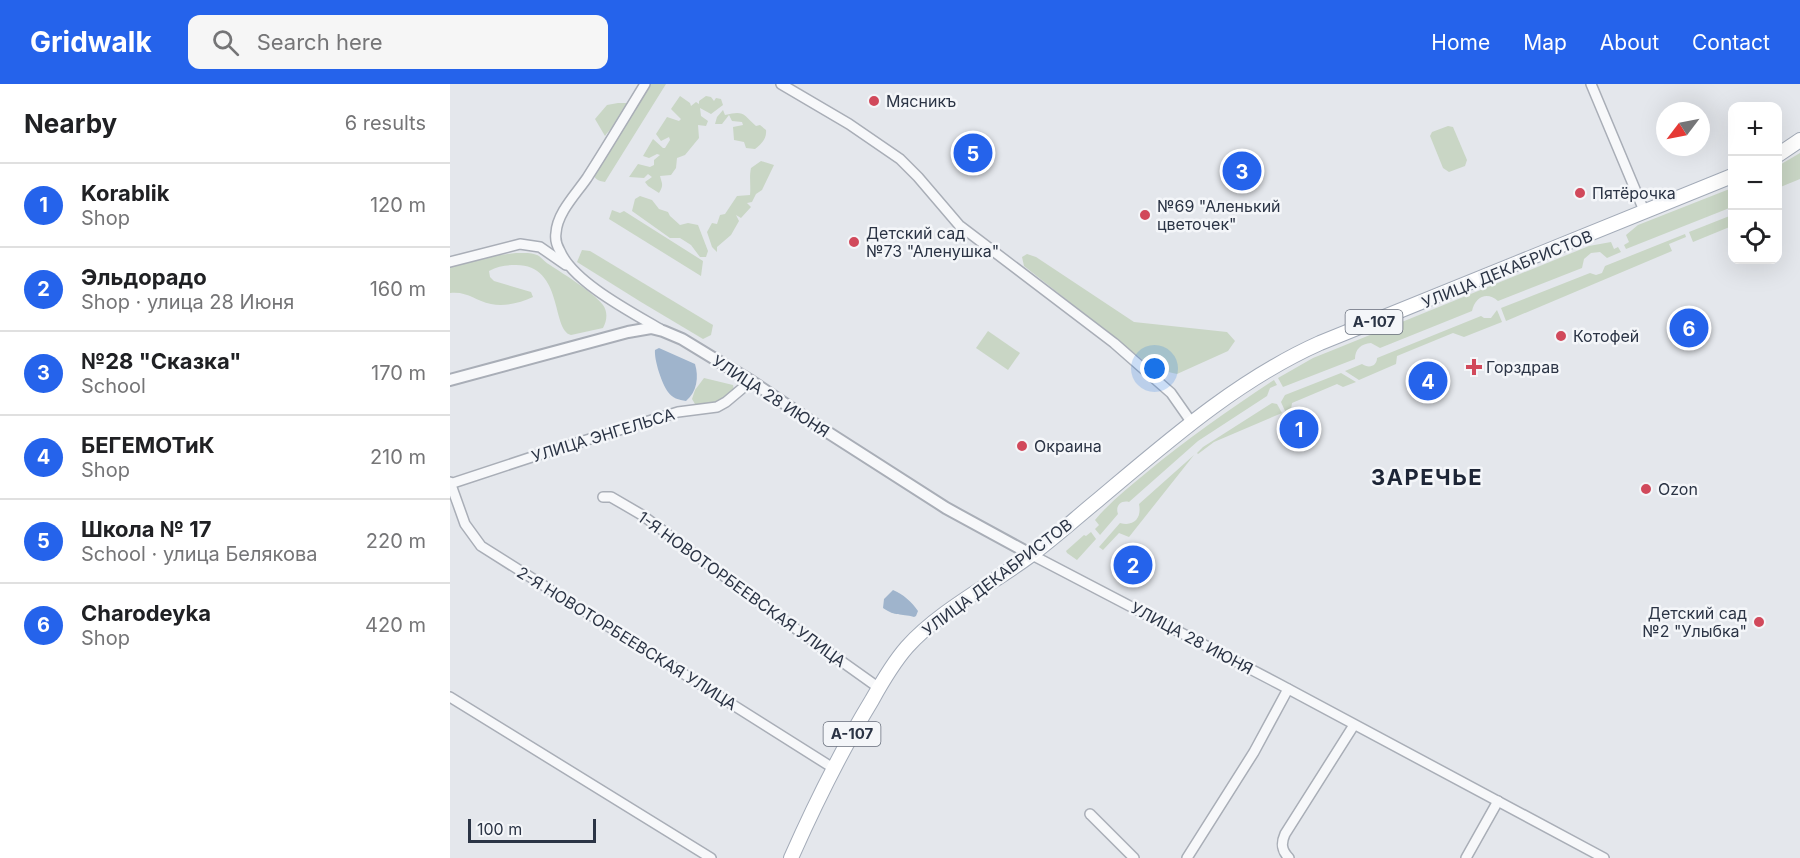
<!DOCTYPE html>
<meta charset="utf-8">
<style>
:root{--surface:#fff;--page:#f6f6f6;--text:#202124;--muted:#757577;--line:#e0e0e0;--accent:#2563eb}
body{margin:0;font-family:Inter,sans-serif;background:var(--page);color:var(--text)}
.controls{position:absolute;right:18px;top:18px;display:grid;overflow:hidden;border-radius:12px;box-shadow:0 6px 24px #0002}
.controls button{width:54px;height:54px;display:grid;place-items:center;padding:0;border:0;border-bottom:2px solid var(--line);background:var(--surface);color:var(--text);font:30px sans-serif}
.compass{position:absolute;left:1206px;top:18px;width:54px;height:54px;border-radius:50%;background:var(--surface);box-shadow:0 6px 24px #0002;rotate:238deg}
.scale{position:absolute;left:18px;bottom:15px;width:128px;box-sizing:border-box;padding-left:6px;border:3px solid #2b3445;border-top:0;font-size:16px;line-height:21px;white-space:nowrap;color:#2b3445;-webkit-text-stroke:4px #f4f6f9;paint-order:stroke}
.you{position:absolute;left:705px;top:285px;width:21px;height:21px;margin:-15px;border:4px solid #fff;border-radius:50%;background:#1a73e8;box-shadow:0 0 0 9px #1a73e833}
.badge{display:grid;place-items:center;width:39px;height:39px;border-radius:50%;background:var(--accent);color:#fff;font-size:20px;font-weight:700}
.pin{position:absolute;translate:-50% -50%;border:3px solid #fff;box-shadow:0 2px 6px #0006}
.list{margin:0;padding:0;list-style:none}
h2{display:flex;justify-content:space-between;align-items:center;height:78px;margin:0;padding:0 24px;font-size:26px}
h2 small{font-size:20px;font-weight:400;color:var(--muted)}
.list li{display:grid;grid-template-columns:39px 1fr auto;gap:18px;align-items:center;box-sizing:border-box;height:84px;padding:0 24px;border-top:2px solid var(--line)}
.list b{display:block;font-size:22px;white-space:nowrap}
.list p{margin:0;font-size:20px;white-space:nowrap;color:var(--muted)}
.list em{font-size:20px;font-style:normal;color:var(--muted)}
.icon{flex:none;width:33px;height:33px;fill:none;stroke:currentColor;stroke-width:2;stroke-linecap:round;stroke-linejoin:round}
.map{position:relative;flex:none;width:1350px;height:774px;overflow:hidden}
header{display:flex;align-items:center;gap:36px;box-sizing:border-box;height:84px;padding:0 30px;background:var(--accent);color:#fff}
header strong{font-size:28px}
nav{display:flex;gap:33px;margin-inline-start:auto;font-size:21px}
.search{width:420px;height:54px;background:var(--page);display:flex;align-items:center;gap:15px;box-sizing:border-box;padding:0 21px;border-radius:12px;color:var(--muted);font-size:22px}
main{display:flex}
aside{flex:1;background:var(--surface)}
.map>svg:first-child{display:block}
</style>
<header>
<strong>Gridwalk</strong>
<div class="search"><svg class="icon" aria-label="search" viewBox="0 0 24 24"><circle cx="10" cy="10" r="6"/><path d="M15 15l6 6"/></svg>Search here</div>
<nav><a>Home</a><a>Map</a><a>About</a><a>Contact</a></nav>
</header>
<main>
<aside>
<h2>Nearby<small>6 results</small></h2>
<ul class="list">
<li><span class="badge">1</span><div><b>Korablik</b><p>Shop</p></div><em>120 m</em></li>
<li><span class="badge">2</span><div><b>Эльдорадо</b><p>Shop · улица 28 Июня</p></div><em>160 m</em></li>
<li><span class="badge">3</span><div><b>№28 &quot;Сказка&quot;</b><p>School</p></div><em>170 m</em></li>
<li><span class="badge">4</span><div><b>БЕГЕМОТиК</b><p>Shop</p></div><em>210 m</em></li>
<li><span class="badge">5</span><div><b>Школа № 17</b><p>School · улица Белякова</p></div><em>220 m</em></li>
<li><span class="badge">6</span><div><b>Charodeyka</b><p>Shop</p></div><em>420 m</em></li>
</ul>
</aside>
<div class="map">
<svg width="1350" height="774" viewBox="0 0 1350 774">
<rect width="100%" height="100%" fill="#e4e7ec"/>
<g fill="#c9d6c5">
<path d="M198,0H216L158,93L155,98C148,97 144,95 143,88Z"/>
<path d="M230,12L240,19L241,22L246,18L249,20V17L256,12L261,13L264,17L266,14L271,15L273,21L261,30L250,24L251,32L258,37L256,42L248,41L249,54L235,71L227,74L226,84L221,91L210,92C212,100 214,101 209,109L198,102L195,98L202,93L198,90L194,94L179,93L188,80L200,83L204,81V76L210,71L207,70L199,74L193,72L203,55L213,64H215L220,56L219,53L211,57L206,50L217,33L229,37L231,35L221,25Z"/>
<path d="M168,19H178C173,25 172,30 168,36C165,42 159,46 155,52L145,35L157,21Z"/>
<path d="M273,26L275,31C294,26 293,30 306,42L310,41L316,46C317,55 311,60 305,65L296,64L294,58L284,56L283,43L293,41L292,38L282,37L279,31L272,40H265L267,33Z"/>
<path d="M998,42L1003,43L1017,76L1015,82L999,88L993,84L980,52L982,48Z"/>
<path d="M1350,69V95L1328,104V82Z"/>
<path d="M311,77L324,81L312,106L306,110L302,118L297,119L301,123L291,134L286,131L289,137L281,151L267,163V168L262,163L257,148L262,139L267,140L270,131L275,130L287,112L300,111C301,101 299,93 301,84Z"/>
<path d="M1282,104V123L1176,165L1174,161L1179,158L1176,151L1188,141Z"/>
<path d="M190,112L202,116L209,125L218,128L220,132L230,141L238,139L248,141L258,167L256,173H250L241,161L230,154H220L182,127L185,115Z"/>
<path d="M162,126L170,129L174,127L253,177L251,192L159,135Z"/>
<path d="M1282,131V142L1243,158L1239,148Z"/>
<path d="M1235,150L1236,153L1219,160L1222,167L1056,237L1051,224L1140,189L1146,191L1152,189L1155,182Z"/>
<path d="M1161,158L1164,165L1168,163L1171,168L1157,174L1150,168L1141,169L1134,175L1132,184L1048,217C1037,207 1025,213 1022,227L930,264L921,259C911,260 905,265 905,275L833,303L828,294L863,274L883,266L1139,162Z"/>
<path d="M132,166L140,167L263,241L261,251L253,255L191,218L127,178Z"/>
<path d="M66,169C74,169 82,168 89,172C93,175 96,179 100,181C115,191 143,208 153,221C158,228 157,237 153,244L121,251C101,246 114,181 66,181C57,181 48,182 39,187L40,193L44,197L81,208L83,213C70,219 54,223 41,220C25,217 18,207 0,209V182L33,173Z"/>
<path d="M577,170L586,173L684,238L777,248L785,257L778,267L727,290L714,287L693,276L574,182L572,173Z"/>
<path d="M1047,226L1052,238L1014,253L1003,249L947,272L946,280L909,296L895,287L912,280C919,285 927,282 927,274L1031,232L1034,234H1041Z"/>
<path d="M538,247L570,269L558,286L526,264Z"/>
<path d="M891,289L906,298L893,303L887,300L842,319L841,325L835,327L831,318L835,311Z"/>
<path d="M254,294L283,301L284,306C275,319 260,320 245,320L242,315L245,306Z"/>
<path d="M824,296L827,301L820,304L817,312L748,357L679,418C671,416 665,422 668,430L650,451L645,445L649,441L645,436C660,418 678,404 696,389C737,355 780,325 824,296Z"/>
<path d="M822,319L827,320L832,329L764,358L748,370L747,369L753,363Z"/>
<path d="M744,371L679,453L669,449L653,466L649,463L670,439C684,443 692,434 689,420Z"/>
<path d="M641,448L646,455L627,476L617,469L616,467L634,451L636,452Z"/>
</g>
<g fill="#9fb4cc">
<path d="M209,264L245,280C249,293 247,308 236,317C229,316 222,314 218,308C212,300 204,276 205,266Z"/>
<path d="M443,506C453,510 462,518 468,527L466,532L464,533C450,529 446,533 433,524L434,515Z"/>
</g>
<g fill="none" stroke-linecap="round" stroke-linejoin="round">
<g stroke="#a9aeb7" stroke-width="12">
<g id="minor">
<path d="M195,0C176,31 157,63 137,94C126,110 107,129 106,149C105,155 107,162 110,167C123,198 181,228 210,245"/>
<path d="M331,0L399,40L450,75L468,93L509,141L664,259L721,309L742,339"/>
<path d="M1141,0L1195,129"/>
<path d="M0,178L70,160L90,163L116,181"/>
<path d="M0,398L15,440L31,462L383,684"/>
<path d="M0,400L91,370L228,328L267,323L276,318L301,297"/>
<path d="M153,413H161L192,431L314,522L429,604"/>
<path d="M582,471L829,600L1154,774"/>
<path d="M0,613L261,774"/>
<path d="M640,730L684,774"/>
<path d="M737,774L804,668L838,605"/>
<path d="M839,774C831,766 831,759 835,750L904,641"/>
<path d="M1016,774L1048,717"/>
</g>
</g>
<g stroke="#a9aeb7" stroke-width="14">
<path id="tertiary" d="M0,296L178,248L201,244L213,247L232,255L301,297L368,342L496,424L582,471"/>
</g>
<g stroke="#a3abb8" stroke-width="16">
<g id="primary">
<path d="M1328,71L1350,56"/>
<path d="M341,774C365,720 391,667 422,616C432,598 443,579 457,563C489,527 542,500 581,471C604,454 626,434 648,416C717,358 787,296 870,259L1282,92"/>
</g>
</g>
<use href="#minor" stroke="#f7f8fa" stroke-width="9"/>
<use href="#tertiary" stroke="#f7f8fa" stroke-width="10"/>
<use href="#primary" stroke="#fff" stroke-width="14"/>
</g>
<g fill="#d1495b" stroke="#f4f6f9" stroke-width="2">
<circle cx="424" cy="17" r="6"/>
<circle cx="1130" cy="109" r="6"/>
<circle cx="695" cy="131" r="6"/>
<circle cx="404" cy="158" r="6"/>
<circle cx="1111" cy="252" r="6"/>
<path d="M1021 274h6v6h6v6h-6v6h-6v-6h-6v-6h6z"/>
<circle cx="572" cy="362" r="6"/>
<circle cx="1196" cy="405" r="6"/>
<circle cx="1309" cy="538" r="6"/>
</g>
<g text-anchor="middle" stroke-width="5" stroke-linejoin="round" paint-order="stroke">
<g fill="#f4f6f9" stroke="#676e7b" stroke-width="1.5">
<rect x="895.5" y="226" width="57" height="24" rx="4.5"/>
<rect x="373.5" y="638" width="57" height="24" rx="4.5"/>
</g>
<g font-size="15" font-weight="bold" fill="#2b3445">
<text x="924" y="243">А-107</text>
<text x="402" y="655">А-107</text>
</g>
<g font-size="16" fill="#2b3445" stroke="#f4f6f9" text-anchor="start">
<text x="436" y="23">Мясникъ</text>
<text x="1142" y="115">Пятёрочка</text>
<text x="707" y="128">№69 "Аленький<tspan x="707" dy="18">цветочек"</tspan></text>
<text x="416" y="155">Детский сад<tspan x="416" dy="18">№73 "Аленушка"</tspan></text>
<text x="1123" y="258">Котофей</text>
<text x="1036" y="289">Горздрав</text>
<text x="584" y="368">Окраина</text>
<text x="1208" y="411">Ozon</text>
<text x="1297" y="535" text-anchor="end">Детский сад<tspan x="1297" dy="18">№2 "Улыбка"</tspan></text>
</g>
<g font-size="16" fill="#2b3445" stroke="#f4f6f9">
<text transform="translate(1057 185) rotate(-22)" y="6">УЛИЦА ДЕКАБРИСТОВ</text>
<text transform="translate(321 312) rotate(33)" y="6">УЛИЦА 28 ИЮНЯ</text>
<text transform="translate(153 351) rotate(-17)" y="6">УЛИЦА ЭНГЕЛЬСА</text>
<text transform="translate(547 493) rotate(-37)" y="6">УЛИЦА ДЕКАБРИСТОВ</text>
<text transform="translate(292 505) rotate(36)" y="6">1-Я НОВОТОРБЕЕВСКАЯ УЛИЦА</text>
<text transform="translate(177 554) rotate(32)" y="6">2-Я НОВОТОРБЕЕВСКАЯ УЛИЦА</text>
<text transform="translate(742 554) rotate(28)" y="6">УЛИЦА 28 ИЮНЯ</text>
</g>
<g font-size="22" font-weight="bold" letter-spacing="1.5" fill="#1d2536" stroke="#f4f6f9">
<text x="977" y="401">ЗАРЕЧЬЕ</text>
</g>
</g>
</svg>
<div class="controls">
<button>+</button>
<button>−</button>
<button><svg class="icon" aria-label="locate" viewBox="0 0 24 24"><circle cx="12" cy="12" r="6"/><path d="M12 2v4M12 18v4M2 12h4M18 12h4"/></svg></button>
</div>
<svg class="compass" viewBox="-18 -18 36 36"><path d="M0-13l5 13h-10z" fill="#e53935"/><path d="M0 13l5-13h-10z" fill="#757577"/></svg>
<div class="scale">100 m</div>
<div class="you"></div>
<div class="pin badge" style="left:849px;top:345px">1</div>
<div class="pin badge" style="left:683px;top:481px">2</div>
<div class="pin badge" style="left:792px;top:87px">3</div>
<div class="pin badge" style="left:978px;top:297px">4</div>
<div class="pin badge" style="left:523px;top:69px">5</div>
<div class="pin badge" style="left:1239px;top:244px">6</div>
</div>
</main>
